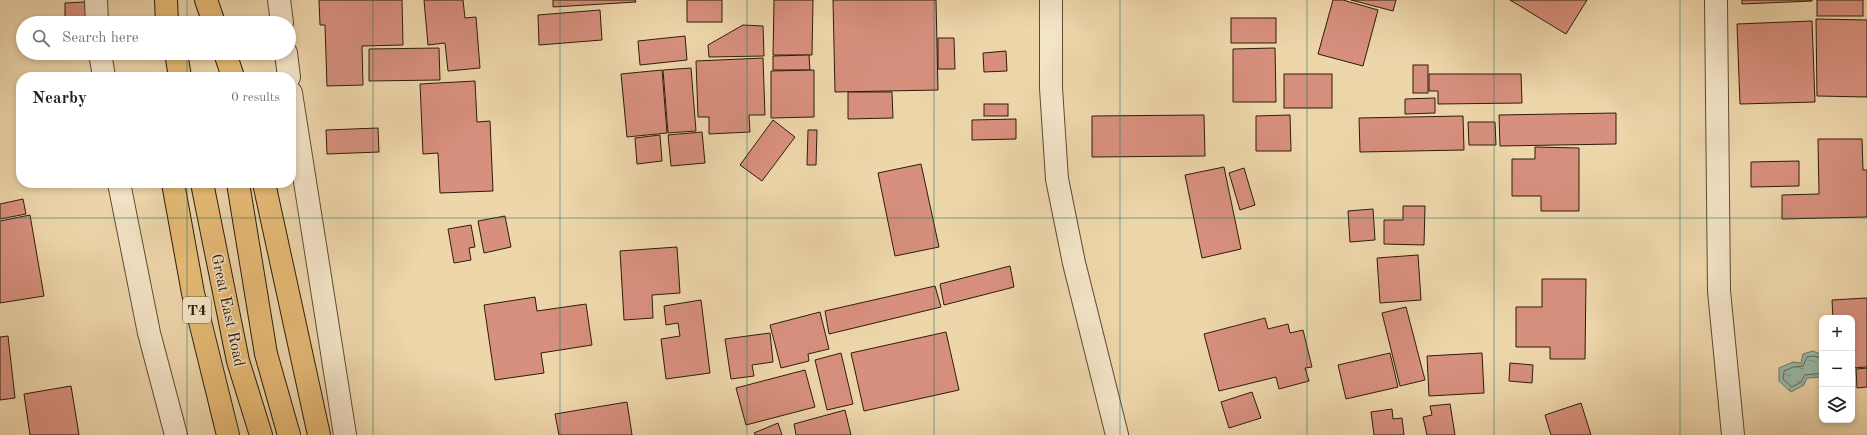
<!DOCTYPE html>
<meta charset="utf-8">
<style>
:root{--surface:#fff;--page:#f2f2f2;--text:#222;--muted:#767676;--line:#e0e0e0}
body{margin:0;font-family:"Old Standard TT",serif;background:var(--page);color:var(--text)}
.controls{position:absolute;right:12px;bottom:12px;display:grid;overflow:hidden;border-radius:8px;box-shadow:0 2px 6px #0003}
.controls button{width:36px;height:36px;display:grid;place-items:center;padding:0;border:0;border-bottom:1px solid var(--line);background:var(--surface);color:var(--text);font:20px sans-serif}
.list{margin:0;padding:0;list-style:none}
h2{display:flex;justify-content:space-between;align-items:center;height:52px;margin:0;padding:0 16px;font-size:17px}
h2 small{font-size:13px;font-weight:400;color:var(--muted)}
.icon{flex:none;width:22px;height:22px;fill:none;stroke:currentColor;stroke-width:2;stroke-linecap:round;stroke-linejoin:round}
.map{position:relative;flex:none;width:1867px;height:435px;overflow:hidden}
.search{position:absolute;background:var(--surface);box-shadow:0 2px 6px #0003;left:16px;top:16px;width:280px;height:44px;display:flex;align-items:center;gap:10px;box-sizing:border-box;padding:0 14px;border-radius:22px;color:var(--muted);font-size:15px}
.panel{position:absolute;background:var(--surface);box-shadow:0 2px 6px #0003;left:16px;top:72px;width:280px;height:116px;border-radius:16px}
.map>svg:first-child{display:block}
</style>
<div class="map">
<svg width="1867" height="435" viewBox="0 0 1867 435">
<defs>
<pattern id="water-ripples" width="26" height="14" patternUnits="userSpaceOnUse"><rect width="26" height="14" fill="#99b9aa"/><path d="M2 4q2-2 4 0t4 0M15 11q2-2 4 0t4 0" fill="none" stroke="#7d9689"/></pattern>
</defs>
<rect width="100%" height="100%" fill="#eed6ab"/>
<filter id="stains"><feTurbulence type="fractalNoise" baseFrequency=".005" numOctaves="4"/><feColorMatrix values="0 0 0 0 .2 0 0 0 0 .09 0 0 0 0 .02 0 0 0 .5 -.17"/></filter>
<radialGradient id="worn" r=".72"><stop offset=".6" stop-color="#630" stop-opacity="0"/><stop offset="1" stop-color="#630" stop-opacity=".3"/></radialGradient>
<path fill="url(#water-ripples)" stroke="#6d7b6a" d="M1813,351L1822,355V377L1807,378L1804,385L1791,392L1779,381V368L1793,362L1801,363L1803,354Z"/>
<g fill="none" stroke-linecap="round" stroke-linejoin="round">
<path stroke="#626b5a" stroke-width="1" d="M1822,358L1813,356L1807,357L1803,366L1793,367L1784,371L1783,379L1792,387L1801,382L1805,375L1822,373"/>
</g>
<g fill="#d8907e" stroke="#2c1d09">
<path d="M319,0H402L403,45L362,46L363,85L327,86L325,25H320Z"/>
<path d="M424,0H463L465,18L476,17L480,68L448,71L445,43L428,45Z"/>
<path d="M553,0H635L636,2L553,7Z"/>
<rect x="687" y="0" width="35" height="22"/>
<path d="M774,0H813L812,55H773Z"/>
<path d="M833,0H936L938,90L835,92Z"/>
<path d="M1333,0H1343L1378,10L1363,66L1318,54Z"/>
<path d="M1351,0H1396L1393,11Z"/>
<path d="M1510,0H1587L1566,34Z"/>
<path d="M1742,0H1812V1L1742,4Z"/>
<rect x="1817" y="0" width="46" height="16"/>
<path d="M85,2L86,23H65V3Z"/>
<path d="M600,10L602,40L539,45L538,15Z"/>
<rect x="1231" y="18" width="45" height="25"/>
<path d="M1816,19L1867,20V97L1817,96Z"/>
<path d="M1812,21L1815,102L1740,104L1737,24Z"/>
<path d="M743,25L763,26L764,56L709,57L708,45Z"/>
<path d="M685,36L687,60L640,65L638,41Z"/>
<path d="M938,38H954L955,69H938Z"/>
<path d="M439,48L440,80L369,81V49Z"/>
<path d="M1275,48L1276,102H1233V49Z"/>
<path d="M1006,51L1007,71L984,72L983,53Z"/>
<path d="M809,55L810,70H773V56Z"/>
<path d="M763,58L765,115H749L750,132L709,134V117H698L696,61Z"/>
<rect x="1413" y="65" width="15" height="28"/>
<path d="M691,68L696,131L668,133L663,70Z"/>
<path d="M662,70L667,133L627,137L621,74Z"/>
<path d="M814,70V117L771,118V71Z"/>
<rect x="1284" y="74" width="48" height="34"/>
<path d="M1429,74H1521L1522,103L1438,104V91H1429Z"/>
<path d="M475,81L477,122L490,121L493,191L440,193L438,153L423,154L420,84Z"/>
<path d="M848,92H892L893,118L848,119Z"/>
<path d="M1435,98V113L1405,114V99Z"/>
<rect x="984" y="104" width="24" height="12"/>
<path d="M1616,113V144L1500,146L1499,115Z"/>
<path d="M1204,115L1205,156L1092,157V116Z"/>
<path d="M1290,115L1291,151H1256V116Z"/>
<path d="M1463,116L1464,150L1360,152L1359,118Z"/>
<path d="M1016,119V139L972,140V120Z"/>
<path d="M773,120L795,137L762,181L740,165Z"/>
<path d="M1468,122H1495L1496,145H1469Z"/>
<path d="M378,128L379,152L327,154L326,130Z"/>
<path d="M808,130H817L816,165H807Z"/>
<path d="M702,132L705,163L671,166L668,135Z"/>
<path d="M660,135L662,161L637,164L635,138Z"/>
<path d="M1818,139H1862L1863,170H1867V217L1782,219V195L1819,194Z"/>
<path d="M1535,147L1579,148V211H1541V196H1512V159H1535Z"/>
<path d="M1799,161V186L1751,187V162Z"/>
<path d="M921,164L939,247L895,256L878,173Z"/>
<path d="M1224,167L1241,249L1202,258L1185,175Z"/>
<path d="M1244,168L1255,205L1240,210L1229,173Z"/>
<path d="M23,199L26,214L0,219V204Z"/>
<path d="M1403,206H1425L1424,245L1384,244V220H1403Z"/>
<path d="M1373,209L1375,240L1350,242L1348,211Z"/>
<path d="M30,215L44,296L0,303V221Z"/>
<path d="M505,216L511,247L484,253L478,221Z"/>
<path d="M471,225L475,247L469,248L471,260L454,263L448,229Z"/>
<path d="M677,247L680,293L652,295L653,318L624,320L620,251Z"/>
<path d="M1418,255L1421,300L1380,303L1377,258Z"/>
<path d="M1010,266L1014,287L944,305L940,284Z"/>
<path d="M1542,279H1586L1585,359H1550V347H1516V307H1542Z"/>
<path d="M935,286L941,307L829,334L825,311Z"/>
<path d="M535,297L537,311L586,304L592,345L541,353L544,373L495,380L484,305Z"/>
<path d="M1867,298V367L1852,368V318H1833L1832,300Z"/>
<path d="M701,300L710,373L666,379L661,339L680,336L678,323L666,325L664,306Z"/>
<path d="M1406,307L1425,380L1400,386L1382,313Z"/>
<path d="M820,312L829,349L808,354L809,361L781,368L770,325Z"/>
<path d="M1265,318L1268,329L1288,324L1290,333L1303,330L1312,367L1305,368L1309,381L1279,389L1276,377L1219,391L1204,334Z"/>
<path d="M946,332L959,390L864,411L851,353Z"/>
<path d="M770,333L773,362L752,365L754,376L731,379L725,339Z"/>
<path d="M8,336L15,398L0,400V337Z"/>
<path d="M841,353L853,404L827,410L815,360Z"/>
<path d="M1390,353L1398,387L1346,399L1338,365Z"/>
<path d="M1482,353L1484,393L1429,396L1427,356Z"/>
<path d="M1510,363L1533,365L1532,383L1509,381Z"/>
<path d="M1867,368V387L1857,388L1856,369Z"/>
<path d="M805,370L815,407L746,425L736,388Z"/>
<path d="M71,386L79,435H30L24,394Z"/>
<path d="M1252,392L1261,418L1229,428L1221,402Z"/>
<path d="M627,402L632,435H559L555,414Z"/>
<path d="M1581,403L1591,435H1551L1545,415Z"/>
<path d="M1450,404L1455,435H1427L1423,417L1432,415L1430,406Z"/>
<path d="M1392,409L1393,419L1402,418L1404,435H1374L1371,412Z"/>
<path d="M845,410L851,435H796L794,424Z"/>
<path d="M778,423L782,435H755L754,433Z"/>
</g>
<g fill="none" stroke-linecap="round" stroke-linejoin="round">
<g stroke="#5c4b32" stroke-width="24">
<g id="minor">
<path d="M96,0L97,23"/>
<path d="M279,0L282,23"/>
<path d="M1051,0V88L1057,179L1074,263L1117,435"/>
<path d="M1716,0L1719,291L1733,435"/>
<path d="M100,53L104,77"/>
<path d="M286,53L289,77"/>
<path d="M291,93L345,435"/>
<path d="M119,183L149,333L176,435"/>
</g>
</g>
<g stroke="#2c1d09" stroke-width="24">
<g id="major">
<path d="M166,0L167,23"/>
<path d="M206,0L214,23"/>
<path d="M176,53L180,77"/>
<path d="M225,53L233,77"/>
<path d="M173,183L193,293L228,435"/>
<path d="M202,183L238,361L261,435"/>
<path d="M238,183L266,354L289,435"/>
<path d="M264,183L319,435"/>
</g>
</g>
<use href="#minor" stroke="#f4e4c8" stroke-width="22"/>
<use href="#major" stroke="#e7bb76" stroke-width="22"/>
</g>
<path fill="none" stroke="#0f766e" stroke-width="1" stroke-opacity="0.55" d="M187,0V23M373,0V435M560,0V435M747,0V435M934,0V435M1120,0V435M1307,0V435M1494,0V435M1680,0V435M187,53V77M187,183V435M0,218H1867"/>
<g text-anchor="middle" stroke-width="3" stroke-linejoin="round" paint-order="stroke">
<rect fill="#f4e4c8" stroke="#685942" stroke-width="1" x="183" y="297" width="28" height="26" rx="3"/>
<g font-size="15" font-weight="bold" fill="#2c1d09">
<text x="197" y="315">T4</text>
</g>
<g font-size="16" fill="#2c1d09" stroke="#f4e4c8">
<text transform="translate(229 310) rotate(78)" y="6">Great East Road</text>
</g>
</g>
<rect width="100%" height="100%" filter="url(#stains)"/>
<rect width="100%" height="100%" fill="url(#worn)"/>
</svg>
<div class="controls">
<button>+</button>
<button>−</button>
<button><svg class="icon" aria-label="layers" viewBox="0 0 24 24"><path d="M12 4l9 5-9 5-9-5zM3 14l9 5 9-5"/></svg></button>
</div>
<div class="search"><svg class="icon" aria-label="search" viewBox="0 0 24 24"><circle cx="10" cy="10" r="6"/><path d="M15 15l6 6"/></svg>Search here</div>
<section class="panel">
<h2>Nearby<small>0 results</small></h2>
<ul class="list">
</ul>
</section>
</div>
